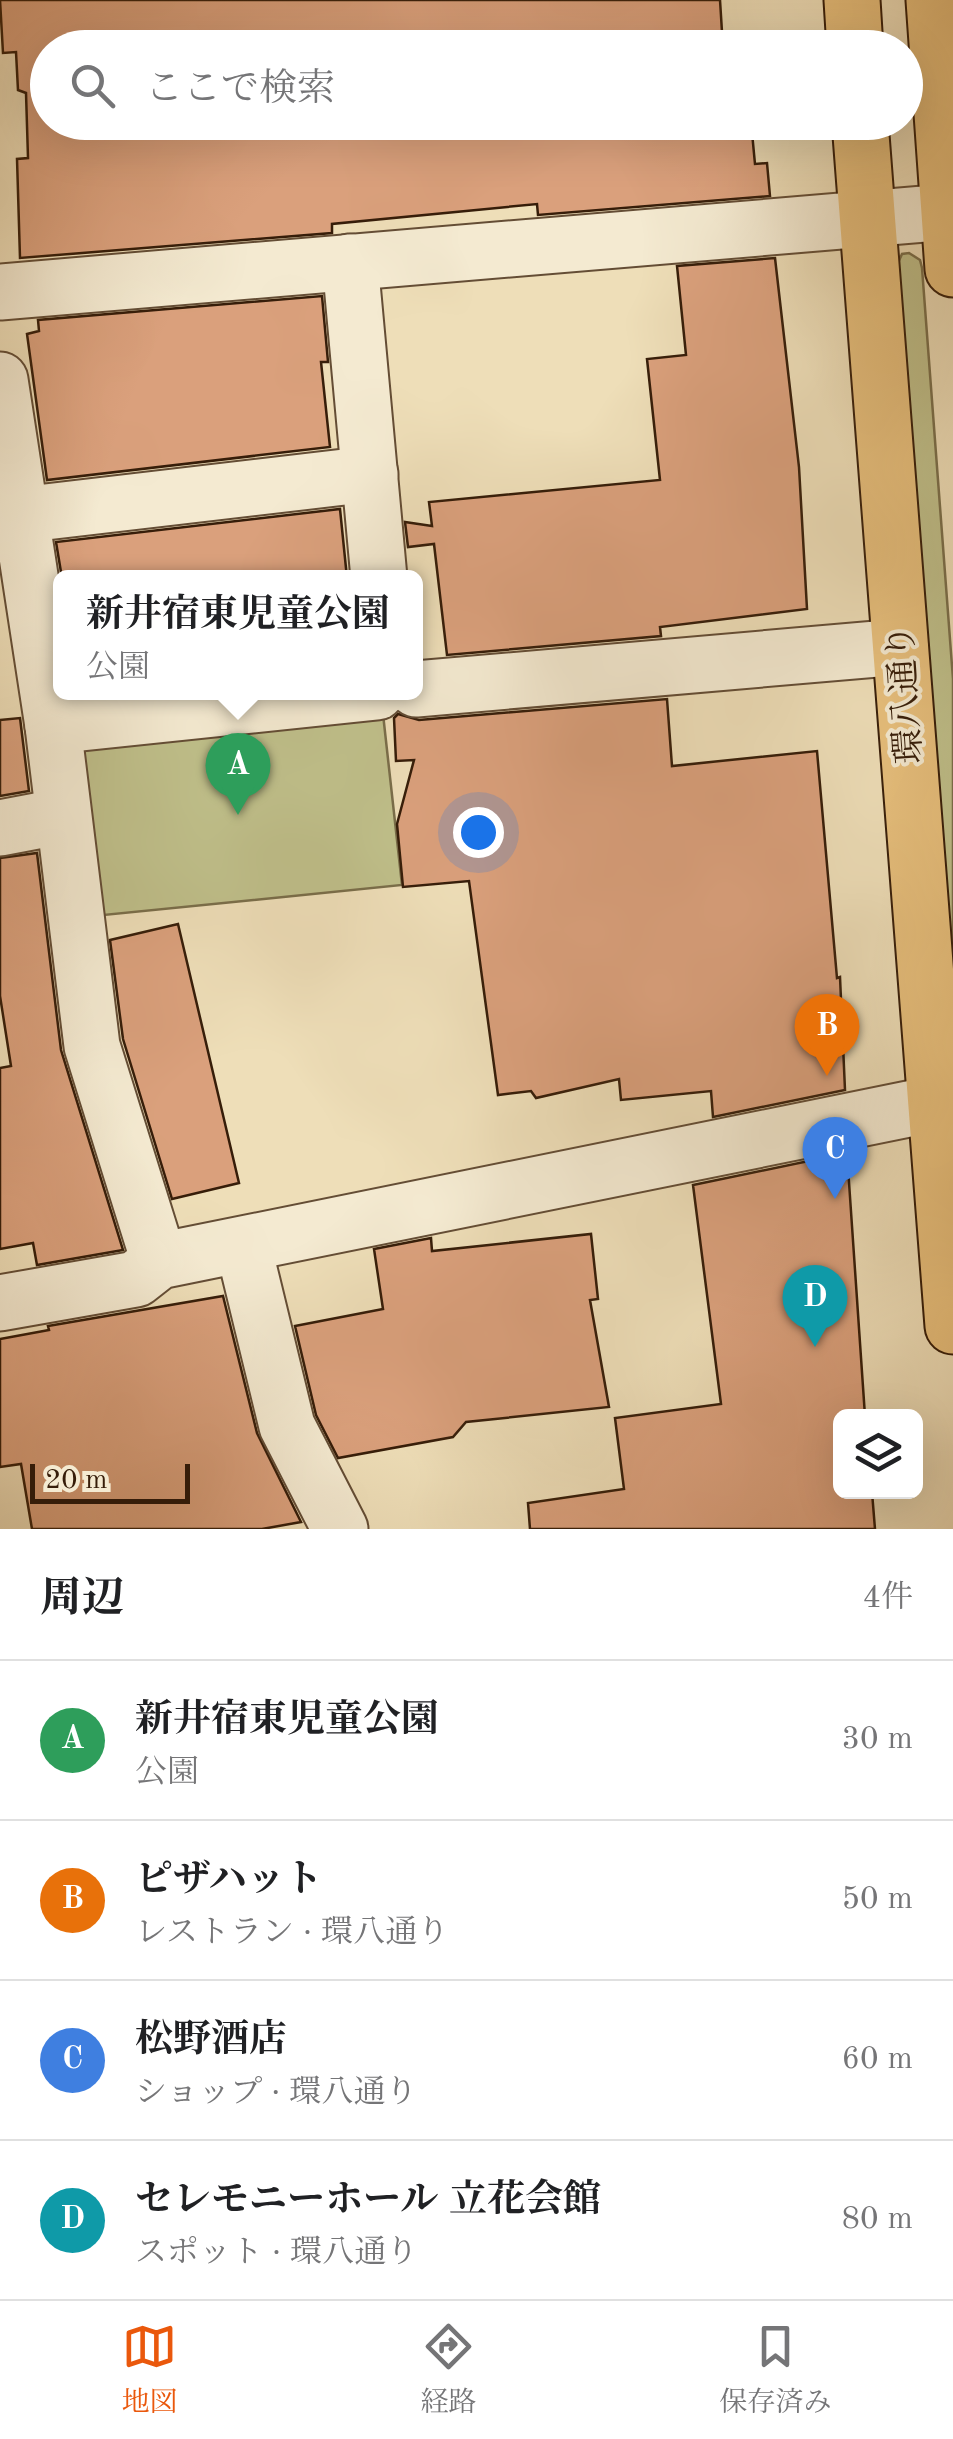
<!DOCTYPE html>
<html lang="ja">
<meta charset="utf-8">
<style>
:root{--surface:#fff;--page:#f6f6f6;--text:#202124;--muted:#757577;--line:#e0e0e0;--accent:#ea580c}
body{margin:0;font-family:"Old Standard TT","Noto Serif JP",serif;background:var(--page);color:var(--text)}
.controls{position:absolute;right:30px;bottom:30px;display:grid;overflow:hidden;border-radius:15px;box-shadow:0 10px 40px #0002}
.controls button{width:90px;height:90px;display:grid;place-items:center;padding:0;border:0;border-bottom:2px solid var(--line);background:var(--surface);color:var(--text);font:50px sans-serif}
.scale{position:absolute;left:30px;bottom:25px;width:160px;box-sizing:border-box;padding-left:10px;border:5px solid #361d09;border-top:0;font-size:28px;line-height:35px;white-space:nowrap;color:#361d09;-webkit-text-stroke:8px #f4ead1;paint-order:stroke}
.you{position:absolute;left:478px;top:832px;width:35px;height:35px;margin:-25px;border:8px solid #fff;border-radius:50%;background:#1a73e8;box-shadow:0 0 0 15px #1a73e833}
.badge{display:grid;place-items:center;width:65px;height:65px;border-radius:50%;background:var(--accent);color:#fff;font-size:32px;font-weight:700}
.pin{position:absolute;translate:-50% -82px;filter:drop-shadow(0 2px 5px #0008)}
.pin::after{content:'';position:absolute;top:52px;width:35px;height:30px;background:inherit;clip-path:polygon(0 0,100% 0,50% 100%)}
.popup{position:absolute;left:53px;top:570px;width:370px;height:130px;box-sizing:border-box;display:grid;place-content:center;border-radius:15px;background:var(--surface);filter:drop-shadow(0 2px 8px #0005);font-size:32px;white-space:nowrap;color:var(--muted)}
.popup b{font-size:38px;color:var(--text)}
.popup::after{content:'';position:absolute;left:50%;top:100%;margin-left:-20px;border:20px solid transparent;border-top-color:var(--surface)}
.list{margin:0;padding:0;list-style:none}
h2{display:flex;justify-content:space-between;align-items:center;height:130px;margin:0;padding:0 40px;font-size:42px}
h2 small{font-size:32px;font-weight:400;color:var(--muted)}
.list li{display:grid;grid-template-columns:65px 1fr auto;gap:30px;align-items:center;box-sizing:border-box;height:160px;padding:0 40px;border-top:2px solid var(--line)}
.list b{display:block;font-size:38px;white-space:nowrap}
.list p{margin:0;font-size:32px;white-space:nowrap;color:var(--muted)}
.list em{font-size:32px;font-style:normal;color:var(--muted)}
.icon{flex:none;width:55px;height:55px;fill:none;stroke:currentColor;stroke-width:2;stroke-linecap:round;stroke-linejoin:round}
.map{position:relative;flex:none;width:953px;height:1529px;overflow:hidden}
.search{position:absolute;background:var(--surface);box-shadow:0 10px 40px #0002;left:30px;right:30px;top:30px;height:110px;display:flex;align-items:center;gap:25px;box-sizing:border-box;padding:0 35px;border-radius:55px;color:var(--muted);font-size:38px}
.sheet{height:770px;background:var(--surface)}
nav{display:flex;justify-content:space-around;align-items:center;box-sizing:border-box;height:140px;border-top:2px solid var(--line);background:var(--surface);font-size:28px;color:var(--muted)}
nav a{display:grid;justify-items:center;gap:5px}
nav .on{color:var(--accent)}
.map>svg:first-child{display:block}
</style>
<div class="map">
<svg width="953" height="1529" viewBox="0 0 953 1529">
<rect width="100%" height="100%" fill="#eedeb8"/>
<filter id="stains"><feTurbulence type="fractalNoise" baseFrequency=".002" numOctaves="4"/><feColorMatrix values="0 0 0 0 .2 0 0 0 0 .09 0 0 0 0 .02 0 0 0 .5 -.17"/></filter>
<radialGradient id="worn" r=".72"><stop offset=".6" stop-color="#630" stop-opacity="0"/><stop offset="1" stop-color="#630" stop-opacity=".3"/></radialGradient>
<g fill="#bfbf8a" stroke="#7a6e4a" stroke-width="2.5">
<path d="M909,253L920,260L922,268L953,679V986L897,265L902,254Z"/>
<path d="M383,714L402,885L94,916L72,746Z"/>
</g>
<g fill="#daa07c" stroke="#361d09" stroke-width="2.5">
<path d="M0,0H720L723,48H48V122H751L755,164L767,163L770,196L538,215L537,204L332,224V233L20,258L17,159L28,158L26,93L18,90L16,52L3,53Z"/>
<path d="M775,258L799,467L807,609L660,627L661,636L447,655L434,544L408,547L405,522L432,526L429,502L660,480L647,359L686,355L677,266Z"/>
<path d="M322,296L328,362H321L330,447L47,480L27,334L39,331L38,320Z"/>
<path d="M340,509L347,578H62L56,542Z"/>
<path d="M667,699L672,766L817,751L837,978L840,977L845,1090L713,1117L711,1091L621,1100L619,1079L536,1098L531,1091L498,1095L469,881L403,887L397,824L414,760L396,761L394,718L398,714L419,720Z"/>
<path d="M20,718L29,791L0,796V720Z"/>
<path d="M37,853L61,1050L123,1250L37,1265L33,1243L0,1249V1068L11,1066L0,996V858Z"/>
<path d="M178,924L239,1183L172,1199L123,1039L110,940Z"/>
<path d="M847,1153L865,1416H840V1492H872L875,1529H530L528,1503L624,1489L615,1418L721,1404L693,1185Z"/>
<path d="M591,1234L598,1299L590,1300L609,1407L466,1422L453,1437L338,1458L316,1415L295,1326L383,1309L374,1249L431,1238L432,1251Z"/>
<path d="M223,1296L257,1433L301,1522L262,1529H32L21,1464L0,1467V1339L49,1330L48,1326Z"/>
</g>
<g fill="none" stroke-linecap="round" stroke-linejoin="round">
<g stroke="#644d35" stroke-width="59">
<g id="minor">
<path d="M350,262L379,578"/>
<path d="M0,292L948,212"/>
<path d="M0,380L53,726L92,1046L159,1261"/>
<path d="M20,515L370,474"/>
<path d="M416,689L900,647"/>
<path d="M53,726L377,692"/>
<path d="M0,828L63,816"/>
<path d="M243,1245L287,1426L340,1529"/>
<path d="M0,1303L136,1279L159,1261L953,1100"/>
</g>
</g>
<g stroke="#361d09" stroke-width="59">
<g id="major">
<path d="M852,0L855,48"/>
<path d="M934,0L953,269"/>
<path d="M860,122L953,1326"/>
</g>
</g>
<use href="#minor" stroke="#f4ead1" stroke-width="55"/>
<use href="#major" stroke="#e7bf7c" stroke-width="55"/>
</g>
<g text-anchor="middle" stroke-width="8" stroke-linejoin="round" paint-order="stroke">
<g font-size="35" fill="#361d09" stroke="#f4ead1">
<text transform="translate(904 694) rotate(-94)" y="12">環八通り</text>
</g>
</g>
<rect width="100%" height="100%" filter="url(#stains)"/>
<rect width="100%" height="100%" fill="url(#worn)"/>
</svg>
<div class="controls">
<button><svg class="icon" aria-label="layers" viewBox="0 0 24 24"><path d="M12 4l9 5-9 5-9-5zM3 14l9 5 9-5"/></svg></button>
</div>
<div class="scale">20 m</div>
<div class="you"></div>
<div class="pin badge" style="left:238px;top:815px;background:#2e9e5b">A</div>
<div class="popup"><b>新井宿東児童公園</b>公園</div>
<div class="pin badge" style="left:827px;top:1076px;background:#e8710a">B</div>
<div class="pin badge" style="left:835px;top:1199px;background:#3f7fe0">C</div>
<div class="pin badge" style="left:815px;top:1347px;background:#0f9aa8">D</div>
<div class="search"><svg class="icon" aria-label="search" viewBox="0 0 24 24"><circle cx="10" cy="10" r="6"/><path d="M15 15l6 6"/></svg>ここで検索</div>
</div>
<section class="sheet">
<h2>周辺<small>4件</small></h2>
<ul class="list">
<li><span class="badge" style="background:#2e9e5b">A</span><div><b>新井宿東児童公園</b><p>公園</p></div><em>30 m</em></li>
<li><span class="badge" style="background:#e8710a">B</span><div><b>ピザハット</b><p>レストラン · 環八通り</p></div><em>50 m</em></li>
<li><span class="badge" style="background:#3f7fe0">C</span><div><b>松野酒店</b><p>ショップ · 環八通り</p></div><em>60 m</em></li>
<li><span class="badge" style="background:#0f9aa8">D</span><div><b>セレモニーホール 立花会館</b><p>スポット · 環八通り</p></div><em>80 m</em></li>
</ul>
</section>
<nav>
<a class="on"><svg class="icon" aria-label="map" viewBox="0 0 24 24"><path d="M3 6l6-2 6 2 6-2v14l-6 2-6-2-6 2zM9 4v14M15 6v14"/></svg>地図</a>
<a><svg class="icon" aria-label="directions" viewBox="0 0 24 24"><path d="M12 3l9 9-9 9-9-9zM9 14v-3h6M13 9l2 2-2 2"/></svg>経路</a>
<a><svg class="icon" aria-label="saved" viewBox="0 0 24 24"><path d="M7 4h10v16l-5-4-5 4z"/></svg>保存済み</a>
</nav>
